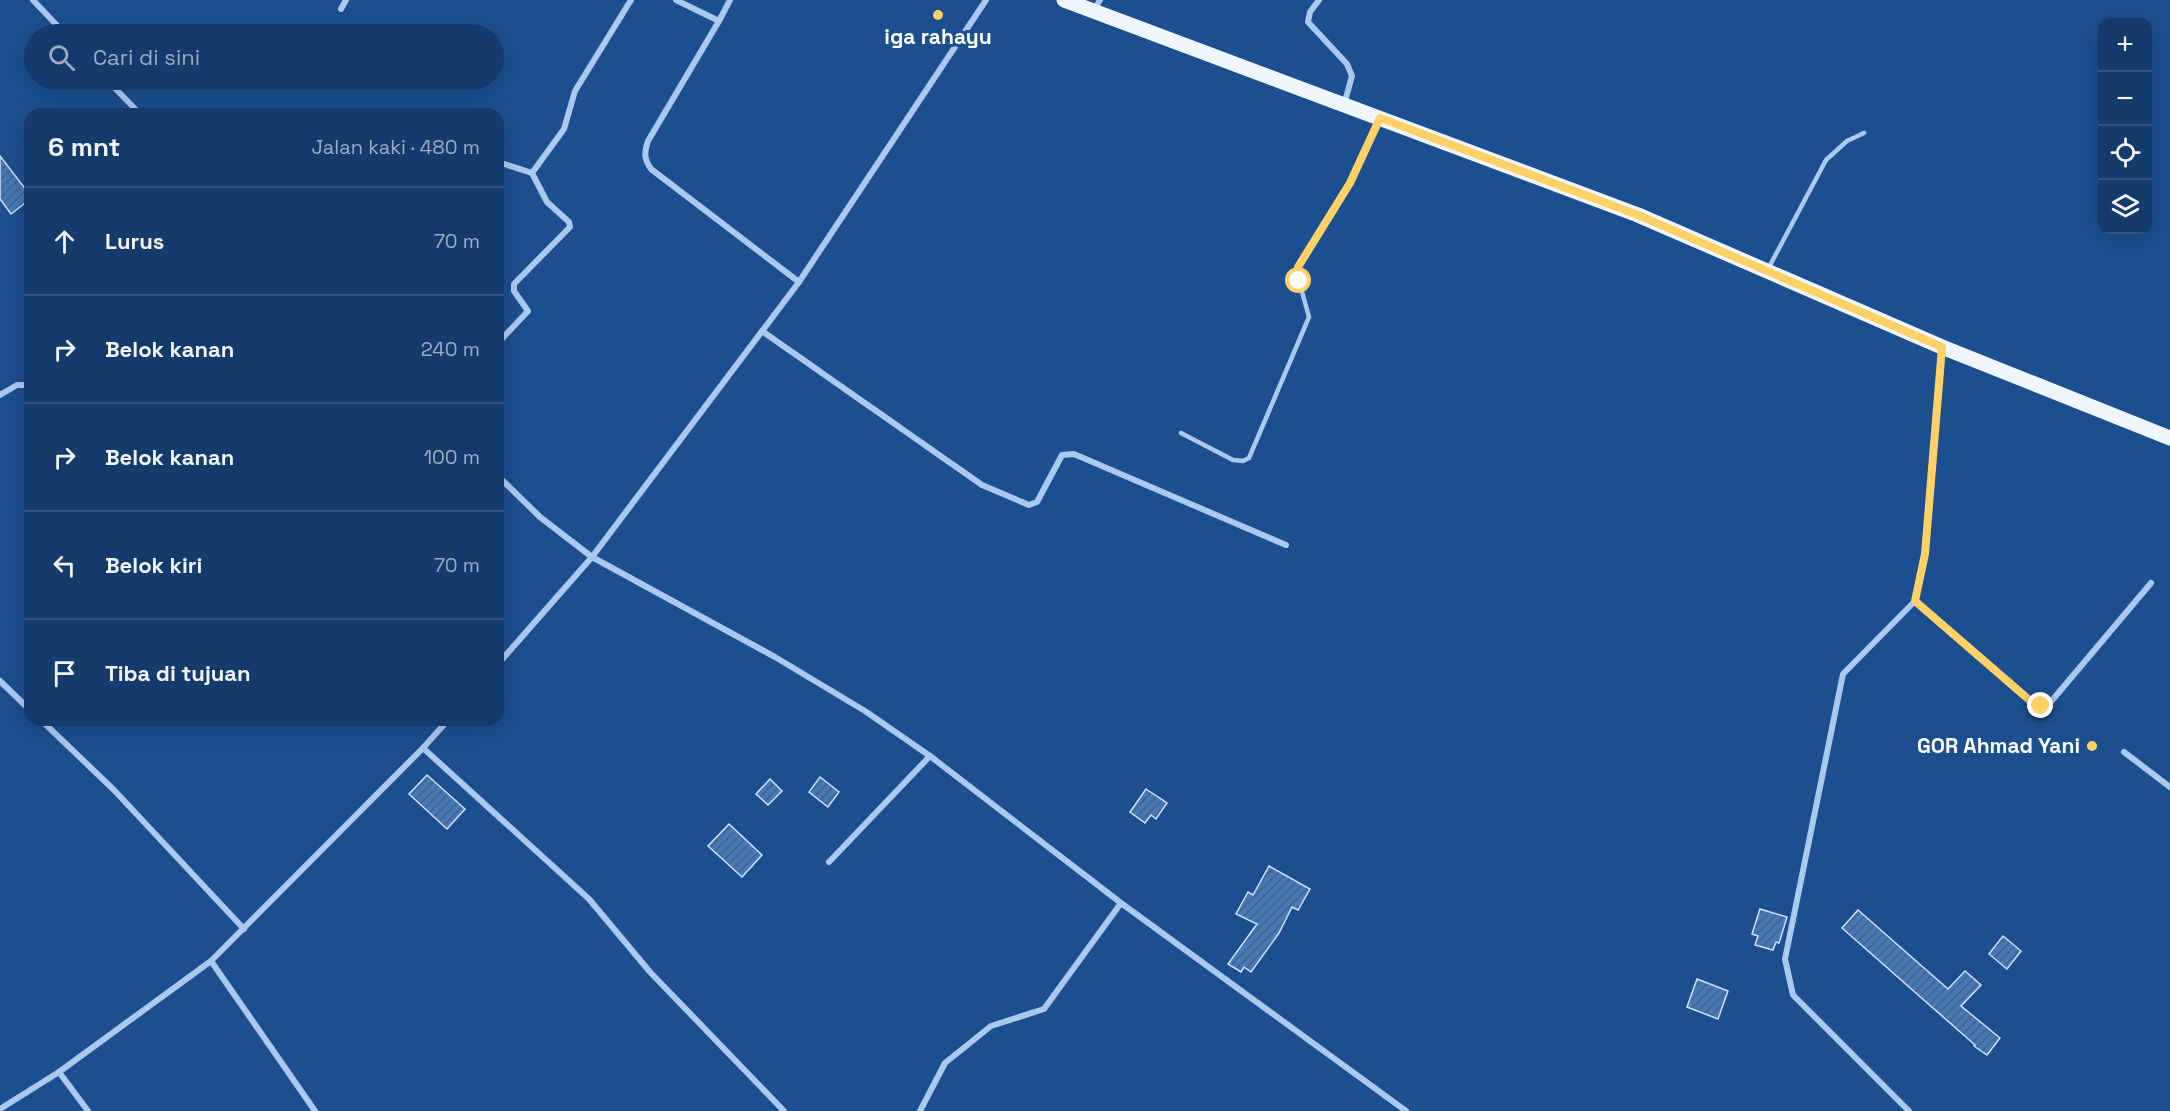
<!DOCTYPE html>
<html lang="id">
<meta charset="utf-8">
<style>
:root{--surface:#143b6b;--page:#1d4271;--text:#f1f3f6;--muted:#9dadc1;--line:#33557e}
body{margin:0;font-family:"Space Grotesk",sans-serif;background:var(--page);color:var(--text)}
.controls{position:absolute;right:18px;top:18px;display:grid;overflow:hidden;border-radius:12px;box-shadow:0 6px 24px #0002}
.controls button{width:54px;height:54px;display:grid;place-items:center;padding:0;border:0;border-bottom:2px solid var(--line);background:var(--surface);color:var(--text);font:30px sans-serif}
.stop{position:absolute;width:18px;height:18px;margin:-14px;border:4px solid #ffd166;border-radius:50%;background:#fff}
.stop.end{background:#ffd166;border-color:#fff;box-shadow:0 2px 6px #0008}
.list{margin:0;padding:0;list-style:none}
h2{display:flex;justify-content:space-between;align-items:center;height:78px;margin:0;padding:0 24px;font-size:26px}
h2 small{font-size:20px;font-weight:400;color:var(--muted)}
.list li{display:grid;grid-template-columns:39px 1fr auto;gap:18px;align-items:center;box-sizing:border-box;height:108px;padding:0 24px;border-top:2px solid var(--line)}
.list b{display:block;font-size:22px;white-space:nowrap}
.list em{font-size:20px;font-style:normal;color:var(--muted)}
.icon{flex:none;width:33px;height:33px;fill:none;stroke:currentColor;stroke-width:2;stroke-linecap:round;stroke-linejoin:round}
.map{position:relative;flex:none;width:2170px;height:1111px;overflow:hidden}
.search{position:absolute;background:var(--surface);box-shadow:0 6px 24px #0002;left:24px;top:24px;width:480px;height:66px;display:flex;align-items:center;gap:15px;box-sizing:border-box;padding:0 21px;border-radius:33px;color:var(--muted);font-size:22px}
.panel{position:absolute;background:var(--surface);box-shadow:0 6px 24px #0002;left:24px;top:108px;width:480px;height:618px;border-radius:18px}
.map>svg:first-child{display:block}
</style>
<div class="map">
<svg width="2170" height="1111" viewBox="0 0 2170 1111">
<defs>
<pattern id="building-hatch" width="6" height="6" patternUnits="userSpaceOnUse" patternTransform="scale(1.5)"><rect width="6" height="6" fill="#4478b7"/><path d="M-1 1l2-2M0 6l6-6M5 7l2-2" fill="none" stroke="#486282"/></pattern>
</defs>
<rect width="100%" height="100%" fill="#1b4f8f"/>
<g fill="url(#building-hatch)" stroke="#cfe3fa" stroke-width="1.5">
<path d="M0,156L30,195V199L11,214L0,199Z"/>
<path d="M427,775L465,809L447,829L409,794Z"/>
<path d="M820,777L839,792L828,807L809,792Z"/>
<path d="M770,779L782,791L768,805L756,794Z"/>
<path d="M1146,789L1167,803L1156,819L1151,815L1145,823L1130,812Z"/>
<path d="M729,824L762,855L742,877L708,846Z"/>
<path d="M1269,866L1310,889L1298,910L1292,907L1279,933L1251,972L1244,967L1241,972L1228,964L1257,924L1236,914L1248,892L1253,895Z"/>
<path d="M1760,909L1787,917L1779,943L1776,942L1773,950L1755,945L1758,936L1752,934Z"/>
<path d="M1858,910L1948,989L1965,971L1981,985L1961,1006L2000,1038L1987,1055L1974,1046L1975,1045L1842,928Z"/>
<path d="M2003,936L2021,951L2007,969L1989,954Z"/>
<path d="M1697,979L1728,991L1718,1019L1687,1007Z"/>
</g>
<g fill="none" stroke-linecap="round" stroke-linejoin="round">
<g stroke="#a9c9ee" stroke-width="4.5">
<path d="M1768,269L1826,160L1847,141L1864,133"/>
<path d="M1181,433L1233,460L1243,461L1249,458L1309,317L1299,281L1298,267L1350,183L1379,120"/>
</g>
<g stroke="#a9c9ee" stroke-width="6">
<path d="M33,0L65,34"/>
<path d="M676,0L719,21"/>
<path d="M730,0L719,21L648,141C644,153 644,159 651,169L799,282"/>
<path d="M1319,0L1310,12L1308,22L1347,64L1352,76L1344,105"/>
<path d="M341,9L346,0"/>
<path d="M1094,10L1100,0"/>
<path d="M107,80L140,114"/>
<path d="M498,162L532,173"/>
<path d="M762,331L982,485L1029,505L1037,502L1062,455L1074,454L1286,545"/>
<path d="M498,343L528,311L514,291V284L570,227L569,222L547,202L532,173L564,129L575,91L631,0"/>
<path d="M0,395L17,385H30"/>
<path d="M498,476L540,517L592,557L775,657L865,711L930,756L1121,903L1406,1111"/>
<path d="M1915,601L2034,704L2041,706L2049,704L2151,583"/>
<path d="M498,664L592,557L799,282L986,0"/>
<path d="M0,681L30,710"/>
<path d="M41,720L114,790L244,929"/>
<path d="M423,748L589,899L650,972L784,1111"/>
<path d="M2124,752L2170,787"/>
<path d="M829,862L930,756"/>
<path d="M211,961L315,1111"/>
<path d="M59,1072L88,1111"/>
<path d="M0,1109L59,1072L211,961L423,748L448,720"/>
<path d="M920,1111L945,1063L991,1026L1044,1009L1121,903"/>
<path d="M1909,1111L1793,995L1785,959L1843,674L1915,601L1925,554L1942,349"/>
</g>
<path stroke="#f0f6ff" stroke-width="15" d="M1064,0L1638,215L1942,347L2170,438"/>
</g>
<g fill="none" stroke-linecap="round" stroke-linejoin="round">
<path stroke="#ffd166" stroke-width="8" d="M1299,281L1298,267L1350,183L1380,118L1638,215L1942,347L1925,554L1915,601L2034,704L2041,706"/>
</g>
<g fill="#ffd166" stroke="#1b4f8f" stroke-width="2">
<circle cx="938" cy="15" r="6"/>
<circle cx="2092" cy="746" r="6"/>
</g>
<g text-anchor="middle" stroke-width="6" stroke-linejoin="round" paint-order="stroke">
<g font-size="21" font-weight="bold" fill="#fff" stroke="#1b4f8f">
<text x="938" y="44">iga rahayu</text>
<text x="2080" y="753" text-anchor="end">GOR Ahmad Yani</text>
</g>
</g>
</svg>
<div class="controls">
<button>+</button>
<button>−</button>
<button><svg class="icon" aria-label="locate" viewBox="0 0 24 24"><circle cx="12" cy="12" r="6"/><path d="M12 2v4M12 18v4M2 12h4M18 12h4"/></svg></button>
<button><svg class="icon" aria-label="layers" viewBox="0 0 24 24"><path d="M12 4l9 5-9 5-9-5zM3 14l9 5 9-5"/></svg></button>
</div>
<div class="stop" style="left:1299px;top:281px"></div>
<div class="stop end" style="left:2041px;top:706px"></div>
<div class="search"><svg class="icon" aria-label="search" viewBox="0 0 24 24"><circle cx="10" cy="10" r="6"/><path d="M15 15l6 6"/></svg>Cari di sini</div>
<section class="panel">
<h2>6 mnt<small>Jalan kaki · 480 m</small></h2>
<ul class="list">
<li><svg class="icon" aria-label="ahead" viewBox="0 0 24 24"><path d="M12 20V5M6 11l6-6 6 6"/></svg><div><b>Lurus</b></div><em>70 m</em></li>
<li><svg class="icon" aria-label="right" viewBox="0 0 24 24"><path d="M7 20v-9h11M14 6l5 5-5 5"/></svg><div><b>Belok kanan</b></div><em>240 m</em></li>
<li><svg class="icon" aria-label="right" viewBox="0 0 24 24"><path d="M7 20v-9h11M14 6l5 5-5 5"/></svg><div><b>Belok kanan</b></div><em>100 m</em></li>
<li><svg class="icon" aria-label="left" viewBox="0 0 24 24"><path d="M17 20v-9H6M10 6l-5 5 5 5"/></svg><div><b>Belok kiri</b></div><em>70 m</em></li>
<li><svg class="icon" aria-label="arrive" viewBox="0 0 24 24"><path d="M6 21V4h12l-3 4 3 4H6"/></svg><div><b>Tiba di tujuan</b></div></li>
</ul>
</section>
</div>
